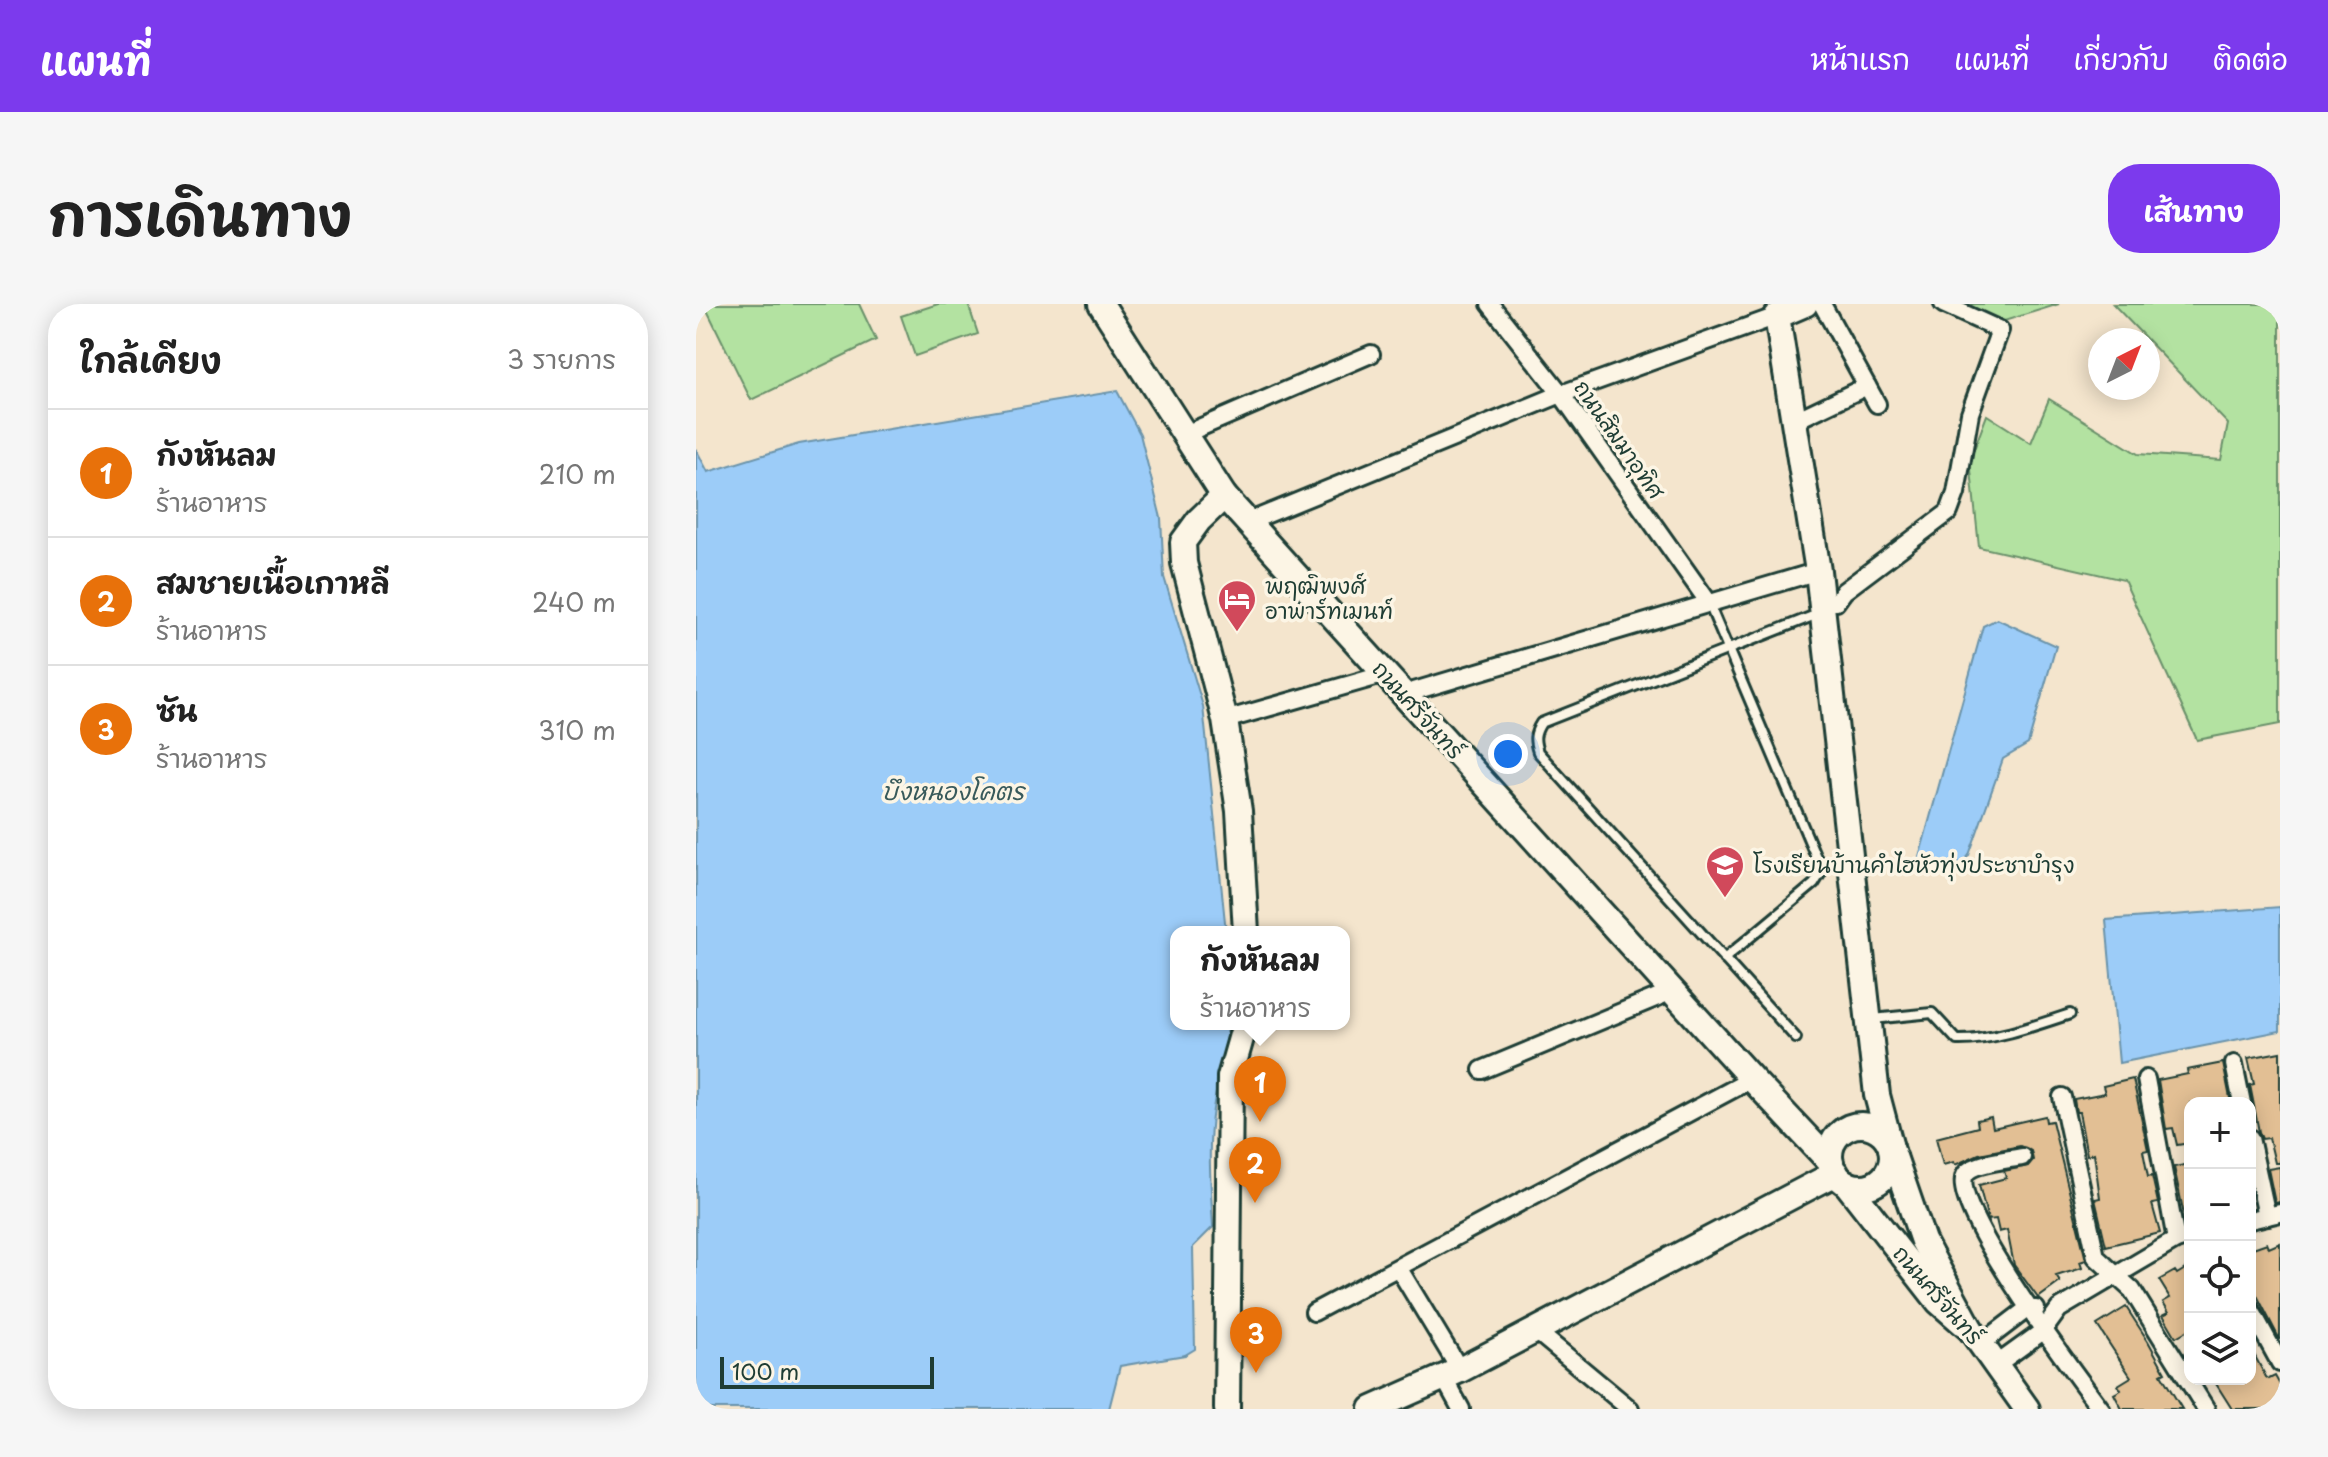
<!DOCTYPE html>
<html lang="th">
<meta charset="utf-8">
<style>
:root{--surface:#fff;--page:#f6f6f6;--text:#222;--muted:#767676;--line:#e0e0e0;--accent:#7c3aed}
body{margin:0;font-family:"Playpen Sans","Playpen Sans Thai",sans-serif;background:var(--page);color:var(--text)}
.controls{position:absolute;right:24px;bottom:24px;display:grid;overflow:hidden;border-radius:16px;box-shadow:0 4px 20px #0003}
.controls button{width:72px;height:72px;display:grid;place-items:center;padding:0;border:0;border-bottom:2px solid var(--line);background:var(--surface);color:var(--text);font:40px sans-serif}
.compass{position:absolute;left:1392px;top:24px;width:72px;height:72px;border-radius:50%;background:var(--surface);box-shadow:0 4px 20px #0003;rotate:42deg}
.scale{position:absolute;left:24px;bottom:20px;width:214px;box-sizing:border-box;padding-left:8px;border:4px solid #1f3d34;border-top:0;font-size:22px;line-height:28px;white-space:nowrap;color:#1f3d34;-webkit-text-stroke:6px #fcf5e5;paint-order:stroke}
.you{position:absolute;left:812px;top:450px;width:28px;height:28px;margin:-20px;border:6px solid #fff;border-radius:50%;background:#1a73e8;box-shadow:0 0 0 12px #1a73e833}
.badge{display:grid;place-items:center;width:52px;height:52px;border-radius:50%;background:var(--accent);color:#fff;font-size:26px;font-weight:700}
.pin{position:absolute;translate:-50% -66px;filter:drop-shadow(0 2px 4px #0008)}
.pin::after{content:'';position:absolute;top:42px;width:28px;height:24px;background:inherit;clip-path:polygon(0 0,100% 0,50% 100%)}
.popup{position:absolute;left:474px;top:622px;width:180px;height:104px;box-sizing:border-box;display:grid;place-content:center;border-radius:16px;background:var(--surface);filter:drop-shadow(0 2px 6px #0005);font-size:26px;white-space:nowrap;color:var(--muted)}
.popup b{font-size:30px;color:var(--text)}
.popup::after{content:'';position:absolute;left:50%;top:100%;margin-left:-16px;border:16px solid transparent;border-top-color:var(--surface)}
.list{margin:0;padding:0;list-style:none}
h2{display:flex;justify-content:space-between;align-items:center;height:104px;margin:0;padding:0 32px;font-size:34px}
h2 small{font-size:26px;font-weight:400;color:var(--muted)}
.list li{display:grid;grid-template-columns:52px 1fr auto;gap:24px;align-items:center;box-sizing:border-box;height:128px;padding:0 32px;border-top:2px solid var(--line)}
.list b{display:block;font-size:30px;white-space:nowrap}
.list p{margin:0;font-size:26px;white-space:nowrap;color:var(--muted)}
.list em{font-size:26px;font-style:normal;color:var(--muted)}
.icon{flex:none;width:44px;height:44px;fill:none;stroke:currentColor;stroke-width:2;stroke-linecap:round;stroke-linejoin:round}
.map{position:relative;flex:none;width:1584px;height:1105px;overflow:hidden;border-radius:32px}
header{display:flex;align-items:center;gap:48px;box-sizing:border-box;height:112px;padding:0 40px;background:var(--accent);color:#fff}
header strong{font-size:38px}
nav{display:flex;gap:44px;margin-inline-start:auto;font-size:28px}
.intro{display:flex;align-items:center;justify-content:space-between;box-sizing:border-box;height:192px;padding:0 48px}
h1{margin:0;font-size:56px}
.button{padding:20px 36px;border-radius:32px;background:var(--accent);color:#fff;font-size:28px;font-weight:700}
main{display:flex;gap:48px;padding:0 48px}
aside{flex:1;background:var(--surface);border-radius:32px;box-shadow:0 4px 20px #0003}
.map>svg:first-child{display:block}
</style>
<header>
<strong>แผนที่</strong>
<nav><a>หน้าแรก</a><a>แผนที่</a><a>เกี่ยวกับ</a><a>ติดต่อ</a></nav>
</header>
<div class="intro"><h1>การเดินทาง</h1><a class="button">เส้นทาง</a></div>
<main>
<aside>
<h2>ใกล้เคียง<small>3 รายการ</small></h2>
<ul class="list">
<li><span class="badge" style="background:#e8710a">1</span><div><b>กังหันลม</b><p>ร้านอาหาร</p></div><em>210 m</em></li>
<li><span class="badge" style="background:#e8710a">2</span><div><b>สมชายเนื้อเกาหลี</b><p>ร้านอาหาร</p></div><em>240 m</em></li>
<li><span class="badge" style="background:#e8710a">3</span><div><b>ซัน</b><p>ร้านอาหาร</p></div><em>310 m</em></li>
</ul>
</aside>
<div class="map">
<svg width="1584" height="1105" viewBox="0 0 1584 1105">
<rect width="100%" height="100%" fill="#f4e5cd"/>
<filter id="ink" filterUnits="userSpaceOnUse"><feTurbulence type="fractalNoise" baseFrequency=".0125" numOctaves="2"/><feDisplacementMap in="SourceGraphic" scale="16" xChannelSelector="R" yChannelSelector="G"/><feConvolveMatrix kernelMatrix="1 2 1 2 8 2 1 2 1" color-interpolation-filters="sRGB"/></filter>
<g filter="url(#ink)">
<g fill="#b3e2a1" stroke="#69906a" stroke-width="2">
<path d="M8,0H163L180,36L55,96Z"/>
<path d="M242,0H272L282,30L219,52L205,12Z"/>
<path d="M1262,0H1363L1305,18Z"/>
<path d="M1417,0H1584V420L1501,436L1428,276L1283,243L1274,156L1291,111L1335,139L1353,95L1442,150L1525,156L1532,120Z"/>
</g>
<g fill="#9cccf8" stroke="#6a93aa" stroke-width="2">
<path d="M421,87L444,130L465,214L468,273L507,402L530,628H480V720H532C531,750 521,776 517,805C511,844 515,884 517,923L497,943L499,1045L489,1051L424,1062L413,1105H0V145L12,168L103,140Z"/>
<path d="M1301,315L1360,342L1332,440L1307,455L1273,551L1267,559L1228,561L1222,557L1287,322Z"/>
<path d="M1584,603V727L1423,759L1410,616Z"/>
</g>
<g fill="#e2bf94" stroke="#1f3d34" stroke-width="2">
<path d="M1584,748V859H1579L1573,834L1566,835L1563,828L1554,781L1558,780L1552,754Z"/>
<path d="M1527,759L1535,799H1494V839L1481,841L1477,824L1470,825L1462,776L1492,770L1491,766Z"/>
<path d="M1437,775L1452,846L1447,847L1452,873L1456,872L1462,899L1456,900L1464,929L1410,942L1399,895L1404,894L1398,849L1391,851L1383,808H1380L1378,795L1409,789L1407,782Z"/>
<path d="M1349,812L1350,818L1356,817L1390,956L1384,958L1386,964L1360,972L1364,978L1342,994L1318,961L1311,926L1303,928L1300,915L1292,916L1283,881L1310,874L1308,867L1332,862L1337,856L1335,847L1324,842L1283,850L1259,861L1258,858L1247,861L1240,834L1282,823L1281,816L1295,813L1297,824Z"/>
<path d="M1494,860V916H1489L1478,863Z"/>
<path d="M1584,863V898L1579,899L1572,865Z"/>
<path d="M1571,939L1573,944L1584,939V1036L1554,978V945Z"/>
<path d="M1494,962V1025L1480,1033L1467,1011L1473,1008L1467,998L1474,994L1463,976L1479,967L1481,970Z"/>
<path d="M1430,1003L1452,1037L1469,1068L1465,1070L1486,1105H1426L1418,1090L1425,1086L1422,1081L1435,1073L1401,1021Z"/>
<path d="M1554,1043L1570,1073L1573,1075L1579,1072L1584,1081V1105H1536L1517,1075H1554Z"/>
</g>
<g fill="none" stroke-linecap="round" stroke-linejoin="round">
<g stroke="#1f3d34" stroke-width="14">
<g id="lane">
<path d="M1013,300L1126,567L1118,580L1028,655"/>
<path d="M1177,715L1236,709L1261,736C1296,737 1341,721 1374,710"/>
<path d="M1100,734L842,448C838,436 838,430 845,419L1122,310"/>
</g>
</g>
<g stroke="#1f3d34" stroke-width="22">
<g id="street">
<path d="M794,0L865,90L1013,299"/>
<path d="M1126,0L1181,100"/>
<path d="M1098,117L1171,82"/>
<path d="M489,130L675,50"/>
<path d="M552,218L865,90L1081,12"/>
<path d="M1126,298H1140L1148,287L1253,208L1260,189L1274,109L1304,26L1247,0"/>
<path d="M708,390L1122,267"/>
<path d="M529,416L690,370"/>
<path d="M1538,760L1546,799"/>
<path d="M786,766L976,687"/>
<path d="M1450,775L1480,936"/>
<path d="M1366,793L1400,953L1436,986L1510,1105"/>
<path d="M1554,834L1571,912"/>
<path d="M1326,853C1312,856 1275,859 1269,871C1252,902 1382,1074 1405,1105"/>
<path d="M1554,916L1584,909"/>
<path d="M703,965L764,1066"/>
<path d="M1554,1004L1584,1059"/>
<path d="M618,1008L1056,775"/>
<path d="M839,1026L934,1105"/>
<path d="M1285,1040L1331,1005H1340"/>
<path d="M1300,1061L1347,1027L1363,1005L1480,936L1494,932"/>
<path d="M748,1074L765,1105"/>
</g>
</g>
<g stroke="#1f3d34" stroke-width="30">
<g id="secondary">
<path d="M405,0L528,192L1056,775L1135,859"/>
<path d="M1109,0L1081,12L1122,267L1181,791L1195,844L1227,937L1275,1026"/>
<path d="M528,192L503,216L487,238L488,259L529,416L543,507L550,628"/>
<circle cx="1165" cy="852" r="31"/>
<path d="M1150,879L1243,998L1275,1026L1331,1105"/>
<path d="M531,1105L534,773L549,720"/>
<path d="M676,1105L764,1066L1140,869"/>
</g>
</g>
<use href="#lane" stroke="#fcf5e5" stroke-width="8"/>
<use href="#street" stroke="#fcf5e5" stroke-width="16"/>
<use href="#secondary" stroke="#fcf5e5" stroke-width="24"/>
</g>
</g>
<defs>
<g id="hotel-pin" transform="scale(2)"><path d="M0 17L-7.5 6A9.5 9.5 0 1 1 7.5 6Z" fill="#d1495b" stroke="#fcf5e5"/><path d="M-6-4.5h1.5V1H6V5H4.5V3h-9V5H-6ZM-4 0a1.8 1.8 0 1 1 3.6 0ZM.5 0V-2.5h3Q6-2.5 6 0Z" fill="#fff"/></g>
<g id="school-pin" transform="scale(2)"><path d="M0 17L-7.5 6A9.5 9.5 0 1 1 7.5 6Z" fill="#d1495b" stroke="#fcf5e5"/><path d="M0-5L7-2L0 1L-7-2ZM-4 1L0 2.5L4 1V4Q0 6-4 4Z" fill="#fff"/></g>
</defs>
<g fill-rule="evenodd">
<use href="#hotel-pin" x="541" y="295"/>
<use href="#school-pin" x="1029" y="561"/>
</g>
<g text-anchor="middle" stroke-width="7" stroke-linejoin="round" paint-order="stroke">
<g font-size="22" fill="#1f3d34" stroke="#fcf5e5">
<text transform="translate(923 135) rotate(55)" y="8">ถนนสิมมาอุทิศ</text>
<text transform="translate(722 406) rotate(48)" y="8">ถนนศรีจันทร์</text>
<text transform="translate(1242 991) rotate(49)" y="8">ถนนศรีจันทร์</text>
</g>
<g font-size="22" fill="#1f3d34" stroke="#fcf5e5" text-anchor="start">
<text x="569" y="290">พฤฒิพงศ์<tspan x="569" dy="25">อาพาร์ทเมนท์</tspan></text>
<text x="1057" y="569">โรงเรียนบ้านคำไฮหัวทุ่งประชาบำรุง</text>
</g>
<g font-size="24" font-style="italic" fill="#385a5b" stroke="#fcf5e5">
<text x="257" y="496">บึงหนองโคตร</text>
</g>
</g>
</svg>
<div class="controls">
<button>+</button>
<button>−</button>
<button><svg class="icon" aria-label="locate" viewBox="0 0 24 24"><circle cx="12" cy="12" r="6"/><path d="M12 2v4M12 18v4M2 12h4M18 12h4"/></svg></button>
<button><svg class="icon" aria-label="layers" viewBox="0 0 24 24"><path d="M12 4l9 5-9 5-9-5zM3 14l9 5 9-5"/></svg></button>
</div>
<svg class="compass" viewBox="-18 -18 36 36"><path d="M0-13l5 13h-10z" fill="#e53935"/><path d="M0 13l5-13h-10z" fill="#767676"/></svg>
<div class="scale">100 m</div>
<div class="you"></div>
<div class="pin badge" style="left:564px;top:818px;background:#e8710a">1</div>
<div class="popup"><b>กังหันลม</b>ร้านอาหาร</div>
<div class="pin badge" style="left:559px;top:899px;background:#e8710a">2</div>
<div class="pin badge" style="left:560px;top:1069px;background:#e8710a">3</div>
</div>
</main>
